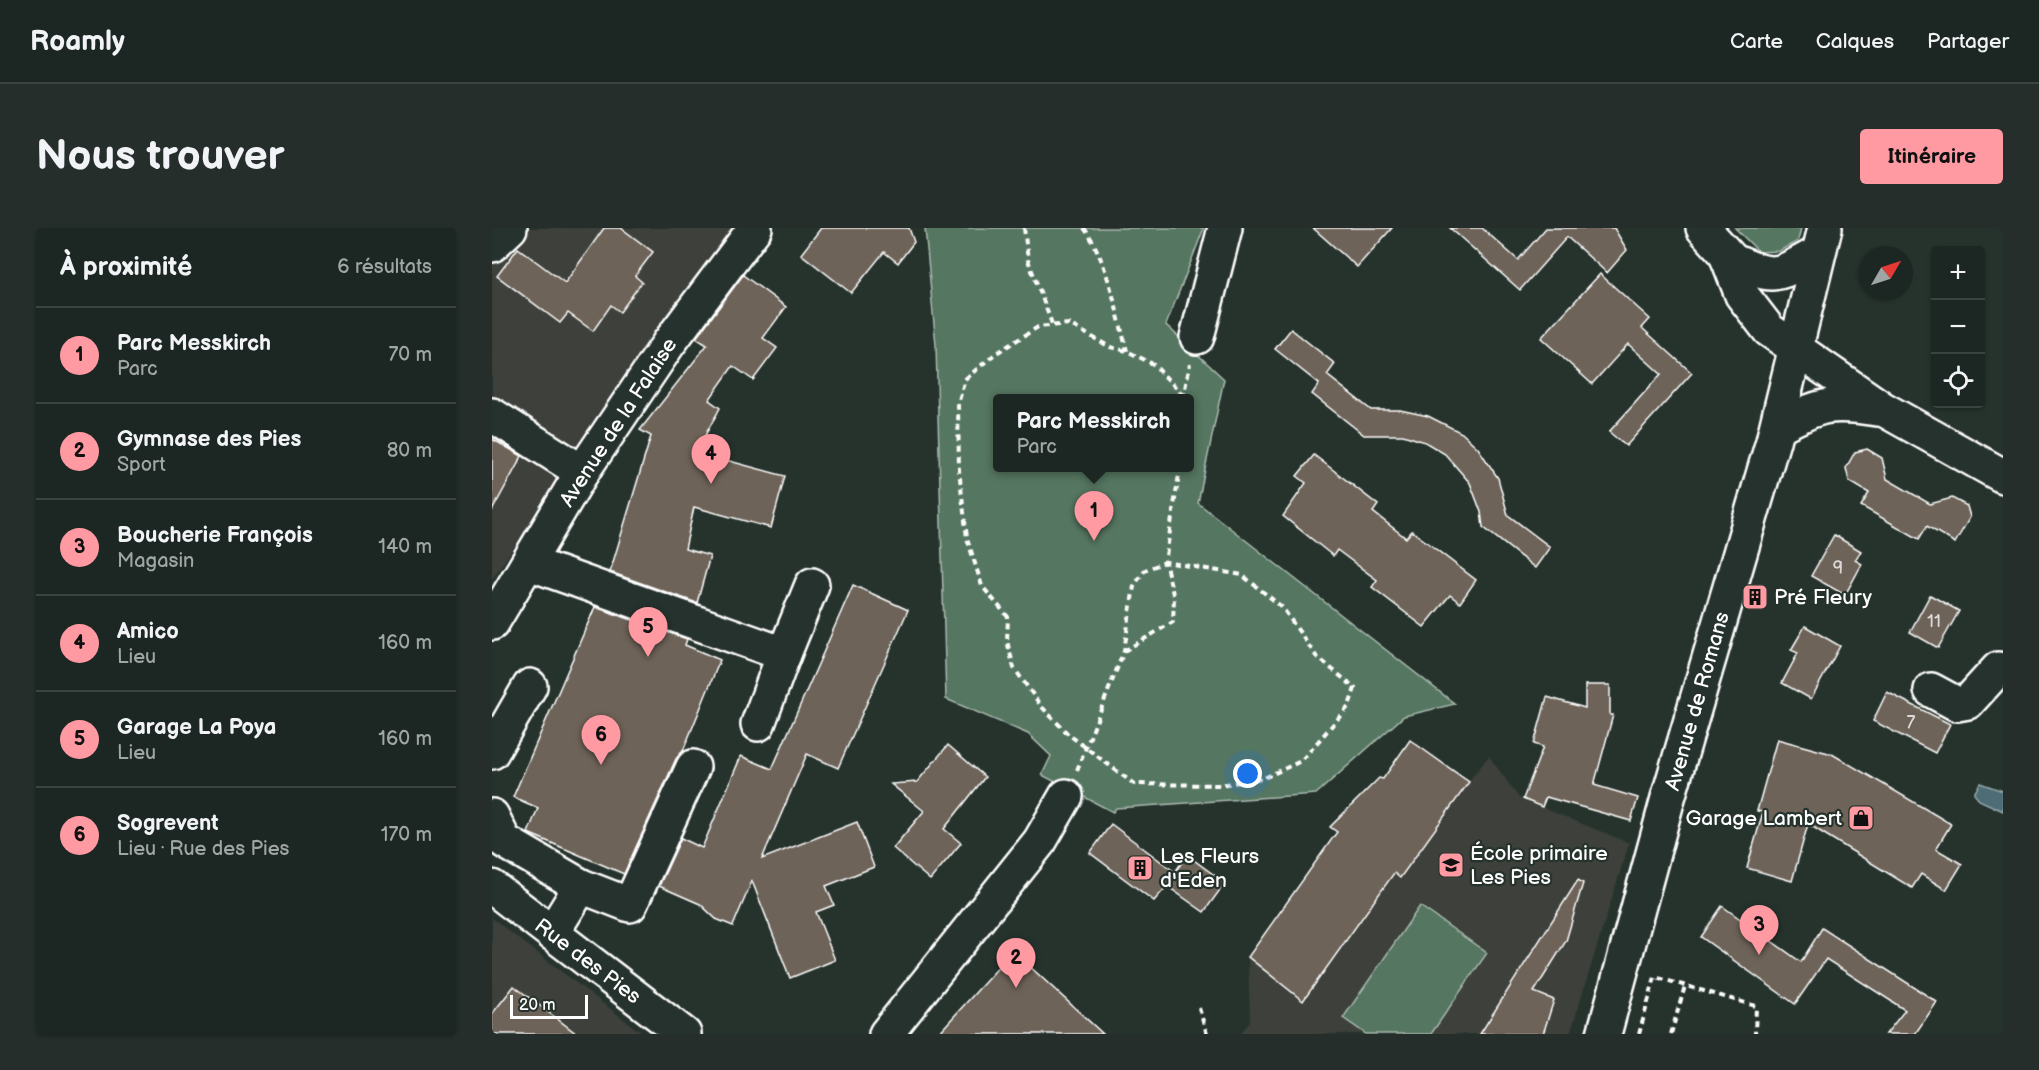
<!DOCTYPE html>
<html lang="fr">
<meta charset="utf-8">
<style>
:root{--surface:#1c2622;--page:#252e2a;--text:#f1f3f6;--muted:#a0a5a5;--line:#3a4340;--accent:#ff9aa2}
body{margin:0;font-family:"Balsamiq Sans",sans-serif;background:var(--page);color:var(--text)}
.controls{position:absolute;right:18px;top:18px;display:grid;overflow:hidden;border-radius:6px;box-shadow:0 2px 4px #0004}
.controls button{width:54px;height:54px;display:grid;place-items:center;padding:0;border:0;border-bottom:2px solid var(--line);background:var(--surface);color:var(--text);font:30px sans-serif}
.compass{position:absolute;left:1367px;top:18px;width:54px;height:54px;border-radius:50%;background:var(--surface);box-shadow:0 2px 4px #0004;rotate:51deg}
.scale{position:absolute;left:18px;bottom:15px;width:78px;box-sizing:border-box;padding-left:6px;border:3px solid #fff;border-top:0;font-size:16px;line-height:21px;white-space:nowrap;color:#fff;-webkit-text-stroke:4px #26332d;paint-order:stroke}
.you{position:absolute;left:756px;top:546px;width:21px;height:21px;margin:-15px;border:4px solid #fff;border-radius:50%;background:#1a73e8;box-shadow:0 0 0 9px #1a73e833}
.badge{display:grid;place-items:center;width:39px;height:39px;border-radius:50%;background:var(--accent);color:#111;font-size:20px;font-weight:700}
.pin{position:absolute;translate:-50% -50px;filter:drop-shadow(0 2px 3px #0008)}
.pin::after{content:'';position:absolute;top:32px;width:21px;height:18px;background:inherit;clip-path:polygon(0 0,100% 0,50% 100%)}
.popup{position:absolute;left:501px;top:166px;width:201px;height:78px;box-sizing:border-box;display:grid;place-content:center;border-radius:6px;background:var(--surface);filter:drop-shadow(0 2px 4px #0005);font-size:20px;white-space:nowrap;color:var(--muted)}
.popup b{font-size:22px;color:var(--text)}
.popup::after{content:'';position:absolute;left:50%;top:100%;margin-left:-12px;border:12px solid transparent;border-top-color:var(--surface)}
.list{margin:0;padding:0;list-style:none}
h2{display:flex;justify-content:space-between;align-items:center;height:78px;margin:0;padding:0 24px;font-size:26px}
h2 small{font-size:20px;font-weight:400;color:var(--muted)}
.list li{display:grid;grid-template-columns:39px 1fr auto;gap:18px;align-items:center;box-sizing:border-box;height:96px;padding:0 24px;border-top:2px solid var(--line)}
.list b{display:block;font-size:22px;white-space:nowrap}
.list p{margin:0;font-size:20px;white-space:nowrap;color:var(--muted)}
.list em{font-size:20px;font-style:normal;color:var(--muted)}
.icon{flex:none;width:33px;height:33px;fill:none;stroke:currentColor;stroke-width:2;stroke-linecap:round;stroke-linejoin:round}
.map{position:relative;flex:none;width:1511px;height:806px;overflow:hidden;border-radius:6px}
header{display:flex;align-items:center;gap:36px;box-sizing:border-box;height:84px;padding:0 30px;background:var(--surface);border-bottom:2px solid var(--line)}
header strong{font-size:28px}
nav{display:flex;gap:33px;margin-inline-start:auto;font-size:21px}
.intro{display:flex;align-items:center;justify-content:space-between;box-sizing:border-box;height:144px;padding:0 36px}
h1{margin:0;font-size:42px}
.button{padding:15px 27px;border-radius:6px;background:var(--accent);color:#111;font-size:21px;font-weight:700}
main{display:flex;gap:36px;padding:0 36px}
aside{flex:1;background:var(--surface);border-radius:6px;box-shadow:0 2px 4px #0004}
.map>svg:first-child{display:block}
</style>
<header>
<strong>Roamly</strong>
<nav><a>Carte</a><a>Calques</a><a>Partager</a></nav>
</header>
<div class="intro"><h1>Nous trouver</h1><a class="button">Itinéraire</a></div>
<main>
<aside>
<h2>À proximité<small>6 résultats</small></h2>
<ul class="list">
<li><span class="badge">1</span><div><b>Parc Messkirch</b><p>Parc</p></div><em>70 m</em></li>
<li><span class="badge">2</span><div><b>Gymnase des Pies</b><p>Sport</p></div><em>80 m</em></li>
<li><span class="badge">3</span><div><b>Boucherie François</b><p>Magasin</p></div><em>140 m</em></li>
<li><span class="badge">4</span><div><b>Amico</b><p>Lieu</p></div><em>160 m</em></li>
<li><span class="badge">5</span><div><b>Garage La Poya</b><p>Lieu</p></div><em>160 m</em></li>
<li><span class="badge">6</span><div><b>Sogrevent</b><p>Lieu · Rue des Pies</p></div><em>170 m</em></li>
</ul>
</aside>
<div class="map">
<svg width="1511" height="806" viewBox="0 0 1511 806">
<rect width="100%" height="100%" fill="#26332d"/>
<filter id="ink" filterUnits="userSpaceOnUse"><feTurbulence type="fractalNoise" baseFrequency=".0167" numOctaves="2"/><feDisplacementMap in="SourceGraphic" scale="12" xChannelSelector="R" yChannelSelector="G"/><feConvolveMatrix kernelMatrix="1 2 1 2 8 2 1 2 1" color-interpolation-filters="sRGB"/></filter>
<g filter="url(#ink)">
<g fill="#3c413a">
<path d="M0,0H242L0,351Z"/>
<path d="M918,512L976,554L997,528L1027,570L1137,615L1078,806H749L758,793L756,729L845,604L838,599L888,550L891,551Z"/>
<path d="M0,690L151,806H0Z"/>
</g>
<g fill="#547660" stroke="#aabab0" stroke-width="1.5" fill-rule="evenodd">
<path d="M433,0H712L674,97L732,151L706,275L963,476L912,488L824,566L624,580L621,584L550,547L559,528L536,506L454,471L444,117ZM506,170H698V240H506Z"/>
<path d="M1243,0H1309L1306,13L1287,23L1267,24Z"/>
<path d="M928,678L995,725L939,806H874L851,790Z"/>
</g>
<path fill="#4e6c75" stroke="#95a7ac" stroke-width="1.5" d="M1488,555L1511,563V583L1487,572L1482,566Z"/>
<g fill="#6e6359" stroke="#fff" stroke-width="1.5">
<path d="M112,0H129L161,24L143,48L150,54L128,84L119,77L101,103L76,85L68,95L5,48L26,20L73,55Z"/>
<path d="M329,0H417L422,14L406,35L392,24L359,65L309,26Z"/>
<path d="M821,0H900L865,39Z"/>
<path d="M958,0H990L1026,32L1054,0H1122L1135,22L1115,45L1075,9L1028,62Z"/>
<path d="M1108,46L1158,91L1150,100L1200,145L1134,218L1117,204L1169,146L1136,116L1100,156L1049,110Z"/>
<path d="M251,47L294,79L271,110L285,120L261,152L241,138L217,172L228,180L204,224L293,248L279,300L202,279L193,321L218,328L205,375L118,344L159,208L148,202L215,117L204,110Z"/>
<path d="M799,101L843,136L835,147L879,182H908L936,188L970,205L986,220L1006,250L1016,287L1058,319L1043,340L991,299L989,284L978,255L953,226L933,214L911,207H872L820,166L827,156L783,121Z"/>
<path d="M0,211L30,228L0,283Z"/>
<path d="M1375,221L1390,230L1395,251L1438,276L1460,270L1475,278L1478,289L1463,315L1435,298L1427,311L1369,278L1377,265L1357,253L1354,240L1363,224Z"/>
<path d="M822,227L886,277L881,284L914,310L920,303L984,352L968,375L958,367L932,399L880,359L885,352L845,322L841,328L791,288L814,255L805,248Z"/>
<path d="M1342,307L1369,323L1363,332L1370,336L1353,367L1319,348Z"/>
<path d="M361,357L416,382L346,540L315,526L270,631L365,594L382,639L334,658L342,677L324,684L343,732L298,750L260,653L241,698L224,691L208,676L167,658L189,610L210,620L249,528L280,541Z"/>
<path d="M1438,367L1467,383L1446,420L1418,404Z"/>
<path d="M103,379L195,411L193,417L228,432L191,523L184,531L132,646L36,605L46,580L21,569Z"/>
<path d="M1313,398L1348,418L1319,471L1290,455L1306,425L1299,422Z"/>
<path d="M1093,457H1118V487H1121L1102,557L1146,570L1139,593L1054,569L1050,579L1031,571L1051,519L1042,516L1055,469L1093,480Z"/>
<path d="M1395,464L1458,496L1443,525L1381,493Z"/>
<path d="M1285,511L1340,526L1459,596L1444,621L1470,636L1454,662L1429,646L1420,660L1316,596L1300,653L1255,640L1271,584L1265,583Z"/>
<path d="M918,512L977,554L908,650L902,645L811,773L756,729L845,604L838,599L887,550L891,551Z"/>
<path d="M456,517L493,549L452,601L469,615L438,652L401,620L432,583L399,556L425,554Z"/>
<path d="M619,596L683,644L695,627L733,655L712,684L675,658L662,673L598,625Z"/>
<path d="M1086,652L1091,655L1074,713L1042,764L1062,772L1051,806H988Z"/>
<path d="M1230,678L1309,734L1330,700L1445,774L1423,806H1394L1413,782L1334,731L1303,776L1209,709Z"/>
<path d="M521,723L611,806H446Z"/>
<path d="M22,758L85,806H0V786Z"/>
</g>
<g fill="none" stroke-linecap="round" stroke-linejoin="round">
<g stroke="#fff" stroke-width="38">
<g id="minor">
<path d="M1211,0L1253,46"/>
<path d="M0,17L18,0"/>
<path d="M1236,31L1250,67L1277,102L1391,181L1511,248"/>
<path d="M1236,31C1284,51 1281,50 1326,25"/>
<path d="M705,109L733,0"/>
<path d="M0,187L90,244"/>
<path d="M1285,199C1329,177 1336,173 1386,181"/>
<path d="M37,335L292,426L320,357"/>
<path d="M0,395L90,244L177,115L263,0"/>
<path d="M1439,462L1465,476L1476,474L1506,441"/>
<path d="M266,496L292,426"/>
<path d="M0,524L38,458"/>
<path d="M0,588L12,613L89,658L60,705"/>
<path d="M89,658L138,677L201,539"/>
<path d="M0,659L192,806"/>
<path d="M394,806L548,613L574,568"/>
</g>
</g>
<g stroke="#fff" stroke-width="38">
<path id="major" d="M1112,806L1176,570L1281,213L1333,0"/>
</g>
<g stroke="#fff" stroke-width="4" stroke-dasharray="6 4.5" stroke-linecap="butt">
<path d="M532,0L536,32L560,96"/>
<path d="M592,0C615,30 625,86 635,123"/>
<path d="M691,170L698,136"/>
<path d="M632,423L681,394L682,370L673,334L750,347L790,379L824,428L863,460L857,478L809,533L772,550L729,557L642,556L576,506L549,478L522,440L515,413L516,389L490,358L475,310L467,242L466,176L473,151L503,126L546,99L577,96L618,119L635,123L661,136L691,167"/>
<path d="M585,542L632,423L642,358L653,342L673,334L688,240"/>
<path d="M707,780L715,806"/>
<path d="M1147,806L1163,749L1264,778L1263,806"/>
<path d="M1179,806L1193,758"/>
</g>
<use href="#minor" stroke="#26332d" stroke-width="33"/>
<use href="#major" stroke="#26332d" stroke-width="33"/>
</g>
</g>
<defs>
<g id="building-square" transform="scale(1.35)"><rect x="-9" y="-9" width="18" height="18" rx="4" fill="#ff9aa2" stroke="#26332d"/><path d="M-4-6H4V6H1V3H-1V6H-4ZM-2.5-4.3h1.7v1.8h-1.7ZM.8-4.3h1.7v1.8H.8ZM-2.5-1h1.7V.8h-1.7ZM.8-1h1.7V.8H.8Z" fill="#111"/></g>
<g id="shop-square" transform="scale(1.35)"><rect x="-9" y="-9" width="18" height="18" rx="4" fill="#ff9aa2" stroke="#26332d"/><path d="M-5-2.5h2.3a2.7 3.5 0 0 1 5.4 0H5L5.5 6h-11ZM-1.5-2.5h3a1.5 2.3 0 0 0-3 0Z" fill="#111"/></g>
<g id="school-square" transform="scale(1.35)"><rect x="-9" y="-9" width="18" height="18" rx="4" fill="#ff9aa2" stroke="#26332d"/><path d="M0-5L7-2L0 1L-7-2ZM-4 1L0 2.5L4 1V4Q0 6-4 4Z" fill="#111"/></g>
</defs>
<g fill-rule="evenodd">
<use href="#building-square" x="1263" y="369"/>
<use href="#shop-square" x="1369" y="590"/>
<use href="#school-square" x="959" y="637"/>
<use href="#building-square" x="648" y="640"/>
</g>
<g text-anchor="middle" stroke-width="4.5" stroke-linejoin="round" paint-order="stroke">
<g font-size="18" fill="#dbd8d6">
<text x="1346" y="346">9</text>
<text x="1442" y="399">11</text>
<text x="1419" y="500">7</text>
</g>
<g font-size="21" fill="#fff" stroke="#26332d">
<text transform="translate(126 194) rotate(-57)" y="7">Avenue de la Falaise</text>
<text transform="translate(1205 473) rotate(-74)" y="7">Avenue de Romans</text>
<text transform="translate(96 733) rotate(37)" y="7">Rue des Pies</text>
</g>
<g font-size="21" fill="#fff" stroke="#26332d" text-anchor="start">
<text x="1282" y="376">Pré Fleury</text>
<text x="1350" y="597" text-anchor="end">Garage Lambert</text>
<text x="978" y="632">École primaire<tspan x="978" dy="24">Les Pies</tspan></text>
<text x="668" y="635">Les Fleurs<tspan x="668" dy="24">d'Eden</tspan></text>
</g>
</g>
</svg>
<div class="controls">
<button>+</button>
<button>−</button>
<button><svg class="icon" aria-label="locate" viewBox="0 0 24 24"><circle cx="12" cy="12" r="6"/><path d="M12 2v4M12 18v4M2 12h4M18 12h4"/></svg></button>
</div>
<svg class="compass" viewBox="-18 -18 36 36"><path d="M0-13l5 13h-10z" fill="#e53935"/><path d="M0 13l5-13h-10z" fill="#a0a5a5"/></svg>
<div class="scale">20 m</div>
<div class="you"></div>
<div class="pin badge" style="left:602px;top:313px">1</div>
<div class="popup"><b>Parc Messkirch</b>Parc</div>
<div class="pin badge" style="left:524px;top:760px">2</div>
<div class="pin badge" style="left:1267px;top:727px">3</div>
<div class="pin badge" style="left:219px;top:256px">4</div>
<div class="pin badge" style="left:156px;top:429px">5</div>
<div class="pin badge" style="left:109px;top:537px">6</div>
</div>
</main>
